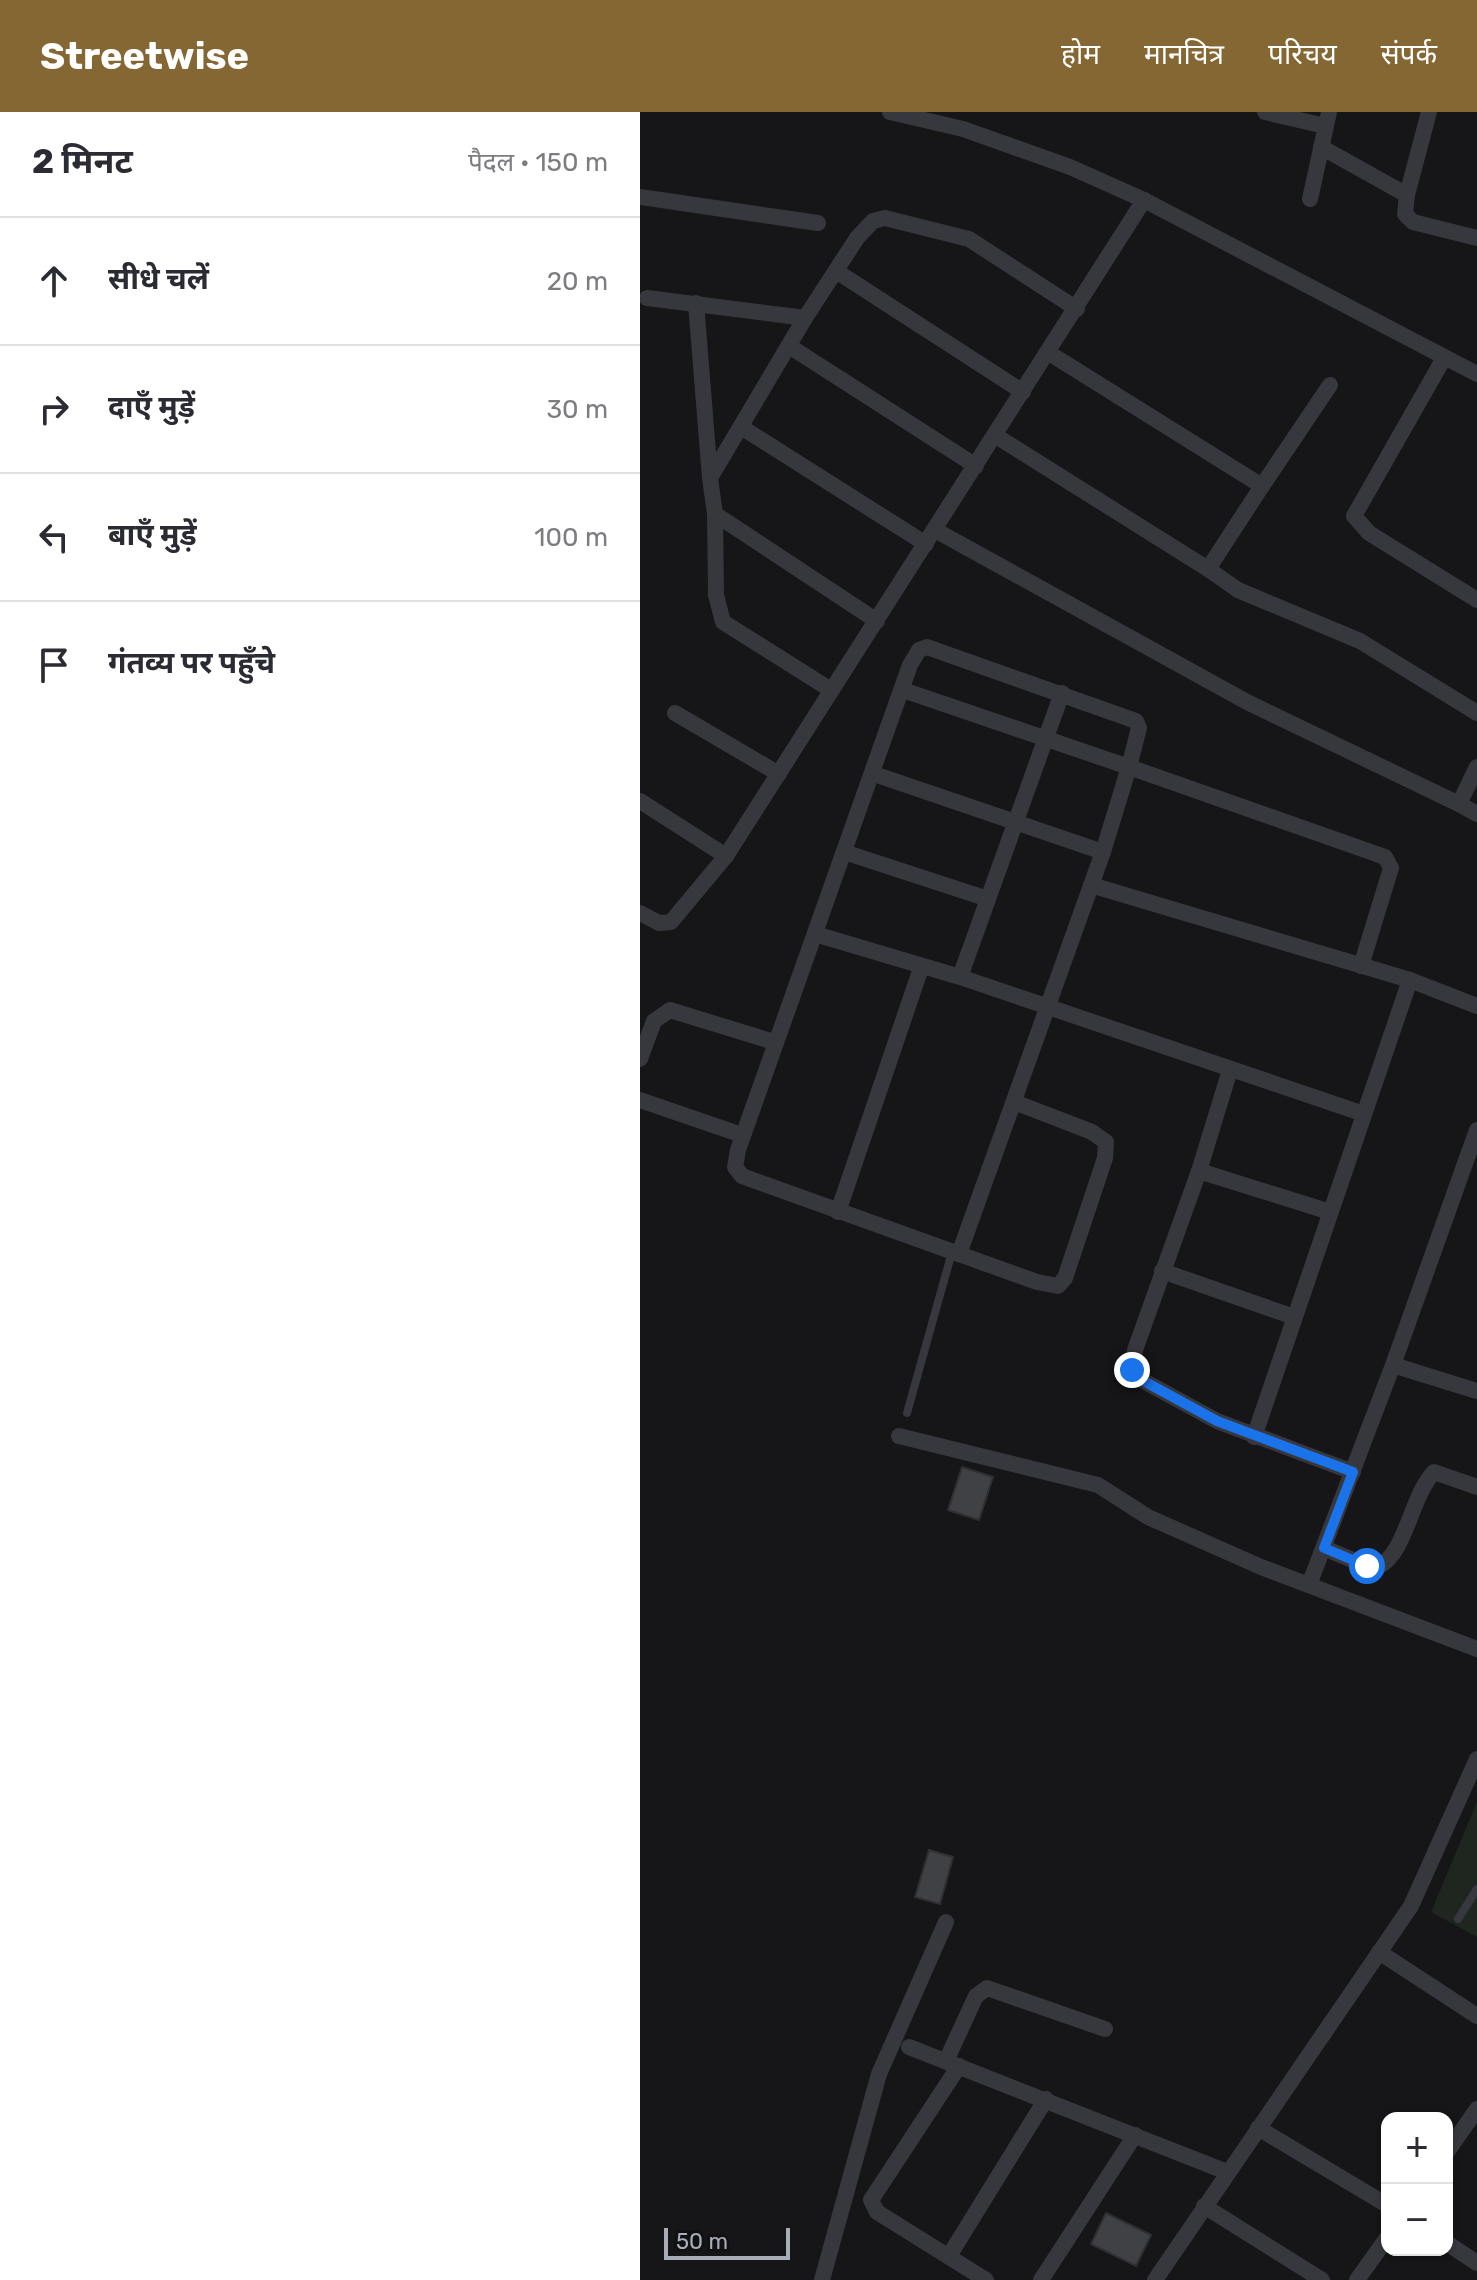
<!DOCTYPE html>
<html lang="hi">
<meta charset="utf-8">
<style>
:root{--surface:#fff;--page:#f7f7f7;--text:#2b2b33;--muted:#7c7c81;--line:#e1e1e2;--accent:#856733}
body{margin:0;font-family:Rubik,"Noto Sans Devanagari",sans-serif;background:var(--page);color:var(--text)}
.controls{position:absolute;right:24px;bottom:24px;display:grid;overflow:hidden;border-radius:16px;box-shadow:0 2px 6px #0004}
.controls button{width:72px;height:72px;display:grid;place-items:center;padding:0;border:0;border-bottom:2px solid var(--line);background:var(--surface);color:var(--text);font:40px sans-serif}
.scale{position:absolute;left:24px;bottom:20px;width:126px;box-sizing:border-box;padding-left:8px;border:4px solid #a8adb8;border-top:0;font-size:22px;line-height:28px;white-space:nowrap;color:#a8adb8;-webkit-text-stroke:6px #111113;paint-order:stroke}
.stop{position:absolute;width:24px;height:24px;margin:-18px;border:6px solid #1a73e8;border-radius:50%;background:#fff}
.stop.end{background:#1a73e8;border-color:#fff;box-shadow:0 2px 8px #0008}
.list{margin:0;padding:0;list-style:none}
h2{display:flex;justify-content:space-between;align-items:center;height:104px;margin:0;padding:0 32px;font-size:34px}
h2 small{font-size:26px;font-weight:400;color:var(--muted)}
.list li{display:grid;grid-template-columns:52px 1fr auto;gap:24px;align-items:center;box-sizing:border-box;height:128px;padding:0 32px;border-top:2px solid var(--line)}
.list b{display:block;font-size:30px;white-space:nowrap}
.list em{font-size:26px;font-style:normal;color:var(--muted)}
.icon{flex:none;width:44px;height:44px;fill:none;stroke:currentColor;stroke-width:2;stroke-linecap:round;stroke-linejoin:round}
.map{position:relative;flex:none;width:837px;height:2168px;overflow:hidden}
header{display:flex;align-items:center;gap:48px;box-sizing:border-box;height:112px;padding:0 40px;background:var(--accent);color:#fff}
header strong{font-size:38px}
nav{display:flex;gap:44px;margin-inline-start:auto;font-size:28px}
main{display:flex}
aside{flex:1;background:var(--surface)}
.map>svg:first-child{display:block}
</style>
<header>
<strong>Streetwise</strong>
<nav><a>होम</a><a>मानचित्र</a><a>परिचय</a><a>संपर्क</a></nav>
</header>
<main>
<aside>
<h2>2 मिनट<small>पैदल · 150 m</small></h2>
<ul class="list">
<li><svg class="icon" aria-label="ahead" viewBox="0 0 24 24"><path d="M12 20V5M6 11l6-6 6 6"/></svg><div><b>सीधे चलें</b></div><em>20 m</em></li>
<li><svg class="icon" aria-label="right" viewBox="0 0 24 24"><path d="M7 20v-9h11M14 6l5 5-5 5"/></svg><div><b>दाएँ मुड़ें</b></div><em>30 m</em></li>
<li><svg class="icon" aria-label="left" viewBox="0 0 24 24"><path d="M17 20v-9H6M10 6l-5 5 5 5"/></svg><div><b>बाएँ मुड़ें</b></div><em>100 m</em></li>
<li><svg class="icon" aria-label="arrive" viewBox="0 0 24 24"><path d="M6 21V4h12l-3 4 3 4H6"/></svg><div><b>गंतव्य पर पहुँचे</b></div></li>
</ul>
</aside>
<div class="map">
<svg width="837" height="2168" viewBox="0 0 837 2168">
<rect width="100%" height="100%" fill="#161618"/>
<path fill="#1e261f" d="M837,1690V1825L791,1800Z"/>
<g fill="#404145" stroke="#303034" stroke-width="2">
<path d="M322,1355L353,1365L339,1408L308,1398Z"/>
<path d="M289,1738L313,1745L300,1792L275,1785Z"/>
<path d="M466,2101L511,2123L496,2154L451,2132Z"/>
</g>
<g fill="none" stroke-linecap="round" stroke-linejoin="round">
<g stroke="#37383d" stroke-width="8">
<path d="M267,1301L312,1140"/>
<path d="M818,1807L837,1777"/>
</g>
<g stroke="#37383d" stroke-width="16">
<path d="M250,0L323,17L430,55L504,88L837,262"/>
<path d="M625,0L685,14"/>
<path d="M681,35L767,83L765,102L773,110L837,126"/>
<path d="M767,83L789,0"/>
<path d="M0,85L178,111"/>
<path d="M670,87L689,0"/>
<path d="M196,159L383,280"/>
<path d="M7,186L165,206"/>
<path d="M56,191L70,366"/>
<path d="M149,234L336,354"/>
<path d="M409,241L622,374L568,457L598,478L720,529L837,601"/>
<path d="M804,246L714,404L729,421L837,488"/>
<path d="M101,315L286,432"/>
<path d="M356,324L568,457"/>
<path d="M622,374L690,273"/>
<path d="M75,402L76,483L83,510L191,578"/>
<path d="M295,418L607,590L819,692L837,655"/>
<path d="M237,509L75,402L70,366L165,206L217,126L233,109L245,106L329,127L437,197"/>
<path d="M263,578L489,655L463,740L319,1142L102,1064L95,1055L98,1038L270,553L279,538L287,535L496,609L499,616L489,655L745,745L751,756L721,854"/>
<path d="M35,601L139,662"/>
<path d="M234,662L463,740"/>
<path d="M0,689L86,744"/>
<path d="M819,692L837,702"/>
<path d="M204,740L348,787"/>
<path d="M451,773L770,868L837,894"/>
<path d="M0,801L19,811L31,810L86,744L504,88"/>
<path d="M175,822L320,865L724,1002"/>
<path d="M320,865L422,581"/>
<path d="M0,947L14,909L30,898L134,930"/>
<path d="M590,958L559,1059L495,1238L492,1258L500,1267L577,1309L713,1360"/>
<path d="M0,988L102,1023"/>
<path d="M559,1059L690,1100"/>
<path d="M198,1100L281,856"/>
<path d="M319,1142L397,1170L418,1174L425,1166L465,1046L466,1030L452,1020L374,990"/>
<path d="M522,1159L654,1205"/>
<path d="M753,1253L837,1279"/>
<path d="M259,1324L458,1373L508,1405L621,1455L837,1537"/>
<path d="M614,1325L770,868"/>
<path d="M684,1436L727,1454H739C766,1441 771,1384 794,1360L837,1375"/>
<path d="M669,1473L753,1253L837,1018"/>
<path d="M739,1840L837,1904"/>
<path d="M269,1935L587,2060"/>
<path d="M306,1949L336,1884L347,1876L465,1917"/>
<path d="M319,1954L231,2088L237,2100L346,2168"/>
<path d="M618,2016L747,2093"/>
<path d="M807,2040L837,1997"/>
<path d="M564,2094L682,2168"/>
<path d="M807,2131L837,2151"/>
<path d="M309,2144L406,1987"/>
<path d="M182,2168L239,1962L306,1810"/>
<path d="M401,2168L495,2023"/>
<path d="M515,2168L771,1794L837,1647"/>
<path d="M717,2168L747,2126"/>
</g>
</g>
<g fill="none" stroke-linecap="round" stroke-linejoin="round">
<path stroke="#1a73e8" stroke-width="10" d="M492,1258L500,1267L577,1309L713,1360L684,1436L727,1454"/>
</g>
</svg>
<div class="controls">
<button>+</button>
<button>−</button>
</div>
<div class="scale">50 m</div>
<div class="stop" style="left:727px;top:1454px"></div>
<div class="stop end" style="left:492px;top:1258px"></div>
</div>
</main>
